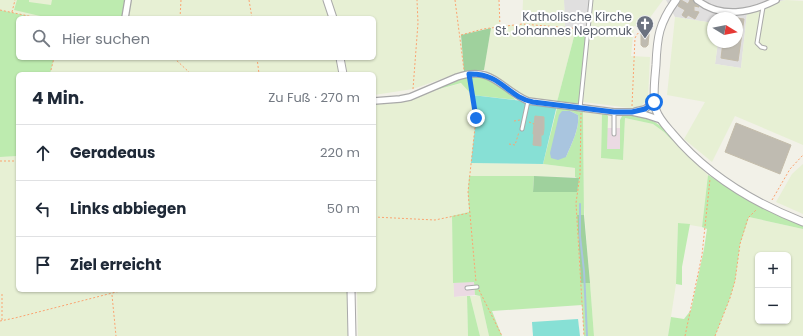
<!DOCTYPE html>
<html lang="de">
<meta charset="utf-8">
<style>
:root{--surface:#fff;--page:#f6f6f7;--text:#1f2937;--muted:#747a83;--line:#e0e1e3}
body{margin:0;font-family:Poppins,sans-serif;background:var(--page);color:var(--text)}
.controls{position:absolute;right:12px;bottom:12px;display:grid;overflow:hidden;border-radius:6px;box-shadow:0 1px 3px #0004}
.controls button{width:36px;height:36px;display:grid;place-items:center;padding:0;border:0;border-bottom:1px solid var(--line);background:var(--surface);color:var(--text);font:20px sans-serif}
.compass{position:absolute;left:707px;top:12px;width:36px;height:36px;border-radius:50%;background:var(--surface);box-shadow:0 1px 3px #0004;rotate:100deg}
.stop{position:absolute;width:12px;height:12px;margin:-9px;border:3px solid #1a73e8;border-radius:50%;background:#fff}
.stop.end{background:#1a73e8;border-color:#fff;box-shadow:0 1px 4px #0008}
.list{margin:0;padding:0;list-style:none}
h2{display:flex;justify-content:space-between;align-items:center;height:52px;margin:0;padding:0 16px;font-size:17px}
h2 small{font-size:13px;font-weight:400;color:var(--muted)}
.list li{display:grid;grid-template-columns:26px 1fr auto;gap:12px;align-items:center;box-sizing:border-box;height:56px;padding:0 16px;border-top:1px solid var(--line)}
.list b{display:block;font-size:15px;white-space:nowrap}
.list em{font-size:13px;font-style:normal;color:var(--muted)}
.icon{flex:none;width:22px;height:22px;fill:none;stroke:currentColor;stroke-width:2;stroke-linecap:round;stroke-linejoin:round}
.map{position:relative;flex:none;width:803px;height:336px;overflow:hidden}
.search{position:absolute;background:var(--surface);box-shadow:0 1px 3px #0004;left:16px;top:16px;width:360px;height:44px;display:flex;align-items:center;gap:10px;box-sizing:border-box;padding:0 14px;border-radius:6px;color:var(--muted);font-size:15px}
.panel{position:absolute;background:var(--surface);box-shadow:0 1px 3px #0004;left:16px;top:72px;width:360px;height:220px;border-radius:6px}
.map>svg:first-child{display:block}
</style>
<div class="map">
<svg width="803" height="336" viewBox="0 0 803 336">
<rect width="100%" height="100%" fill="#f2f1e8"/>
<g fill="#e0dfdf">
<path d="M564,0H592L587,31L565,28Z"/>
<path d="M666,0H786L781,1L766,8L747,13L741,68L715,64L718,42H737V18H713V23L675,17Z"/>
</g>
<g fill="#ebdae3">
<path d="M607,128H621L620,149H607Z"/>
<path d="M474,281L475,295L454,297L453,283Z"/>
</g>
<g fill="#e7f0d4" fill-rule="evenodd">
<path d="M0,0H323L330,18H38L0,10Z"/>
<path d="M330,0H499L500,26L522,24L523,0H564L565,28L576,29L557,102L525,97L494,76L484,70L491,28L461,35L464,71L413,89L374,95V74H346L343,58H374V18H336Z"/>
<path d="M592,0H663L643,27L634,26L631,56L650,57L648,99L640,107L630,108L583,102Z"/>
<path d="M786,0L803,1V145L735,116L712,162L684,139L705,102L667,95L675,17L713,23V42H718L715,64L741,68L747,13L766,8L781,1Z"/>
<path d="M54,58H337L340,74H50Z"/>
<path d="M462,83L472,95L476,118L471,163L543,164L575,168V177L469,176L468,192L469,213L452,217L454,297L467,296L468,336H358L357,290H374V104L394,102Z"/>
<path d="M583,112L602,114L601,158L623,160L625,118L653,124L664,132L708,175L702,227L678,223L676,284L668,336H594L584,207Z"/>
<path d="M18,156V290H347L348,336H0V157Z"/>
<path d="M803,164V214L776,202L792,174Z"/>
<path d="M749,217L803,229V336H715L730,298L735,281L740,244ZM758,255H788V321H758Z"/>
<path d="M470,296H480L489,336H480Z"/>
</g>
<g fill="#bdebaf" fill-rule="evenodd">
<path d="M17,0H29V2L51,5L52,0H126L123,18H49L14,10Z"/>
<path d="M0,10L38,18H18V58H54L50,74H18V156L0,157Z"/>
<path d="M576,29L587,31L579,106L557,102Z"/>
<path d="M477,76L491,79L516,100L472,95L461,83L432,91L466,77Z"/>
<path d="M557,108L583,112L584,215H577L580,269L582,283H590L594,336H584L582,305L492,311L502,336H489L480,296L475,295L474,282L453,283L452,216L469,212L468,192L469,176H534L533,192L579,179L575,177V168L543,164ZM570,111L578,115C580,128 571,145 566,157Z"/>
<path d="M602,114H606L608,116L607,149H620V120L622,116L624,115C650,118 658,119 673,141L664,132L653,124L625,118L623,160L601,158Z"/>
<path d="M708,175L762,208L803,226V229L749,217L740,244L735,281L730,298L715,336H668L671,317L684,319L691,310L704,249L707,229L702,227Z"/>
<path d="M678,223L690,224L682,267V285L676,284Z"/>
<path d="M467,296H470L480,336H468Z"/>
</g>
<g fill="#9fd19d">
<path d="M491,28L484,70L464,71L461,35Z"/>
<path d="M534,176L579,178L577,192H533Z"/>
<path d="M577,215H584L590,283H581Z"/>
</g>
<g fill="#87e0d5">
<path d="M472,95L557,105L543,164L471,163L476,118Z"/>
<path d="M578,319L580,336H533L532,322Z"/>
</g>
<path fill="#a9c5df" d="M562,111H570L578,115C580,128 571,145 566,157L558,160L551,158L550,153L559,115Z"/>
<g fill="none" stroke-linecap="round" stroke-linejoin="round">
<path stroke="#a9c5df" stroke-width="2" d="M580,204V236L584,271L587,336"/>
</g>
<g fill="#bfbbb1" stroke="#c4bcaa">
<path d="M681,0L688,4L690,0H693L694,3L699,7L694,6V11L699,12L695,19L688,15L686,18L682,15L685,10L678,6Z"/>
<path d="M737,18L744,19L738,61L721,58L723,42H737Z"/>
<path d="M641,34H649L648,45L646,47H643L641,45Z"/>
<path d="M535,116L544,117V129L543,135H541V146L533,145L534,134H533Z"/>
<path d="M736,123L791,145L780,174L725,152Z"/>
</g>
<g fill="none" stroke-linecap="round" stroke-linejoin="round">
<g stroke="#a9a9a9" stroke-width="5">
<g id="service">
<path d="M763,7L757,43L761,47L765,48"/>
<path d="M580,108L591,0"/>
<path d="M522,129L528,101"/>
<path d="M614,134V112"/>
<path d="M467,288L477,287"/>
</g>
</g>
<g stroke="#a9a9a9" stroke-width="8">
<g id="minor">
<path d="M697,0C721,19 751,13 776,0"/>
<path d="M125,18L128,0"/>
<path d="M374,101L400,99L410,97L457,77C493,65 500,89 528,101L614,112H632L646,115L661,120"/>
<path d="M636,111L645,109L654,102"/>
</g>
</g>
<g stroke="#a9a9a9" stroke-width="9">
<g id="tertiary">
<path d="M327,0L333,18"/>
<path d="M676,0C659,23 657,37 656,65C655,78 652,99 656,110C659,119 666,126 672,133C706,174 754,203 803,222"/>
<path d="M340,58L343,74"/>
<path d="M351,290L352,336"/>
</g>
</g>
<g stroke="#fba471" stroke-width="1" stroke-dasharray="2 2" stroke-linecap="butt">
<path d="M249,0L252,18"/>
<path d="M455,0L464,70"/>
<path d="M499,0L500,26"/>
<path d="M0,10L38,18"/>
<path d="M12,12L15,0"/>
<path d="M180,18L181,0"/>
<path d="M461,35L483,29L522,24L583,29"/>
<path d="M174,58L191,74"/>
<path d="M257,58L259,74"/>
<path d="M50,74L54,58"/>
<path d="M470,80L476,118L468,192L476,282"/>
<path d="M413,89L418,23L417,0"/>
<path d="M632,106L635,38C639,30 645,27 653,25"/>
<path d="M581,113L580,175L576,203L584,336"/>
<path d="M514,121L520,120"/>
<path d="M529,122L534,124"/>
<path d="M509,144L515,145L519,132"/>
<path d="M0,161H18"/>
<path d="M772,200L790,169L803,155"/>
<path d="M374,217L435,220L469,213"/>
<path d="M479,290L502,336"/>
<path d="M112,295L116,336"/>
<path d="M2,320V294"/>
<path d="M0,321L15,318L124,290"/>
<path d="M685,336L702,255L710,179"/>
<path d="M715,336L730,298L735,281L740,244L748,218L757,209"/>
</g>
<use href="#service" stroke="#fff" stroke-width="3"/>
<use href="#minor" stroke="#fff" stroke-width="5.5"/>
<use href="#tertiary" stroke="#fff" stroke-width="7"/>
</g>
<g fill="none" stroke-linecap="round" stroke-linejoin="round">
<path stroke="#1a73e8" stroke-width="5" d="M476,118L469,74C502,73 507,97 533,102L614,112H632L645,109L654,102"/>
</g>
<defs>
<g id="church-pin" transform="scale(0.9)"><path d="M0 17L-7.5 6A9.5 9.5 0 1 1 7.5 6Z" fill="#6b7280" stroke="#fff"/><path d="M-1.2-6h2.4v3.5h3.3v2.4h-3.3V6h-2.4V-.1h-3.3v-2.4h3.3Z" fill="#fff"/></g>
</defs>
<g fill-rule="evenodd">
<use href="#church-pin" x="645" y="24"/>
</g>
<g text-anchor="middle" stroke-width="4" stroke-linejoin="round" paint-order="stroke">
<g font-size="12" fill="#5b616d" stroke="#fff" text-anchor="end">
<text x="632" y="21">Katholische Kirche<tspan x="632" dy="14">St. Johannes Nepomuk</tspan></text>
</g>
</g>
</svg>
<div class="controls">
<button>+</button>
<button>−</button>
</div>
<svg class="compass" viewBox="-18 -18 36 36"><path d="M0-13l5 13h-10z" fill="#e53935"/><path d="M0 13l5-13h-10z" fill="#747a83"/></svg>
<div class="stop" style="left:654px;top:102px"></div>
<div class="stop end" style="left:476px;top:118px"></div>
<div class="search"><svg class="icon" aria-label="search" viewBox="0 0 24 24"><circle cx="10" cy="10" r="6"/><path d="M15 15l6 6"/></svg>Hier suchen</div>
<section class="panel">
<h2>4 Min.<small>Zu Fuß · 270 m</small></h2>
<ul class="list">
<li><svg class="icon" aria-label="ahead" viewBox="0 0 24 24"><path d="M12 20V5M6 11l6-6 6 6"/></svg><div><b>Geradeaus</b></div><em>220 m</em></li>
<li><svg class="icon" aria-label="left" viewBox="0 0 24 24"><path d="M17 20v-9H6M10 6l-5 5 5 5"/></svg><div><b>Links abbiegen</b></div><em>50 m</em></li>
<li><svg class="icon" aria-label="arrive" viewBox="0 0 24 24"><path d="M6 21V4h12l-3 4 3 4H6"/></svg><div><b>Ziel erreicht</b></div></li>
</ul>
</section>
</div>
